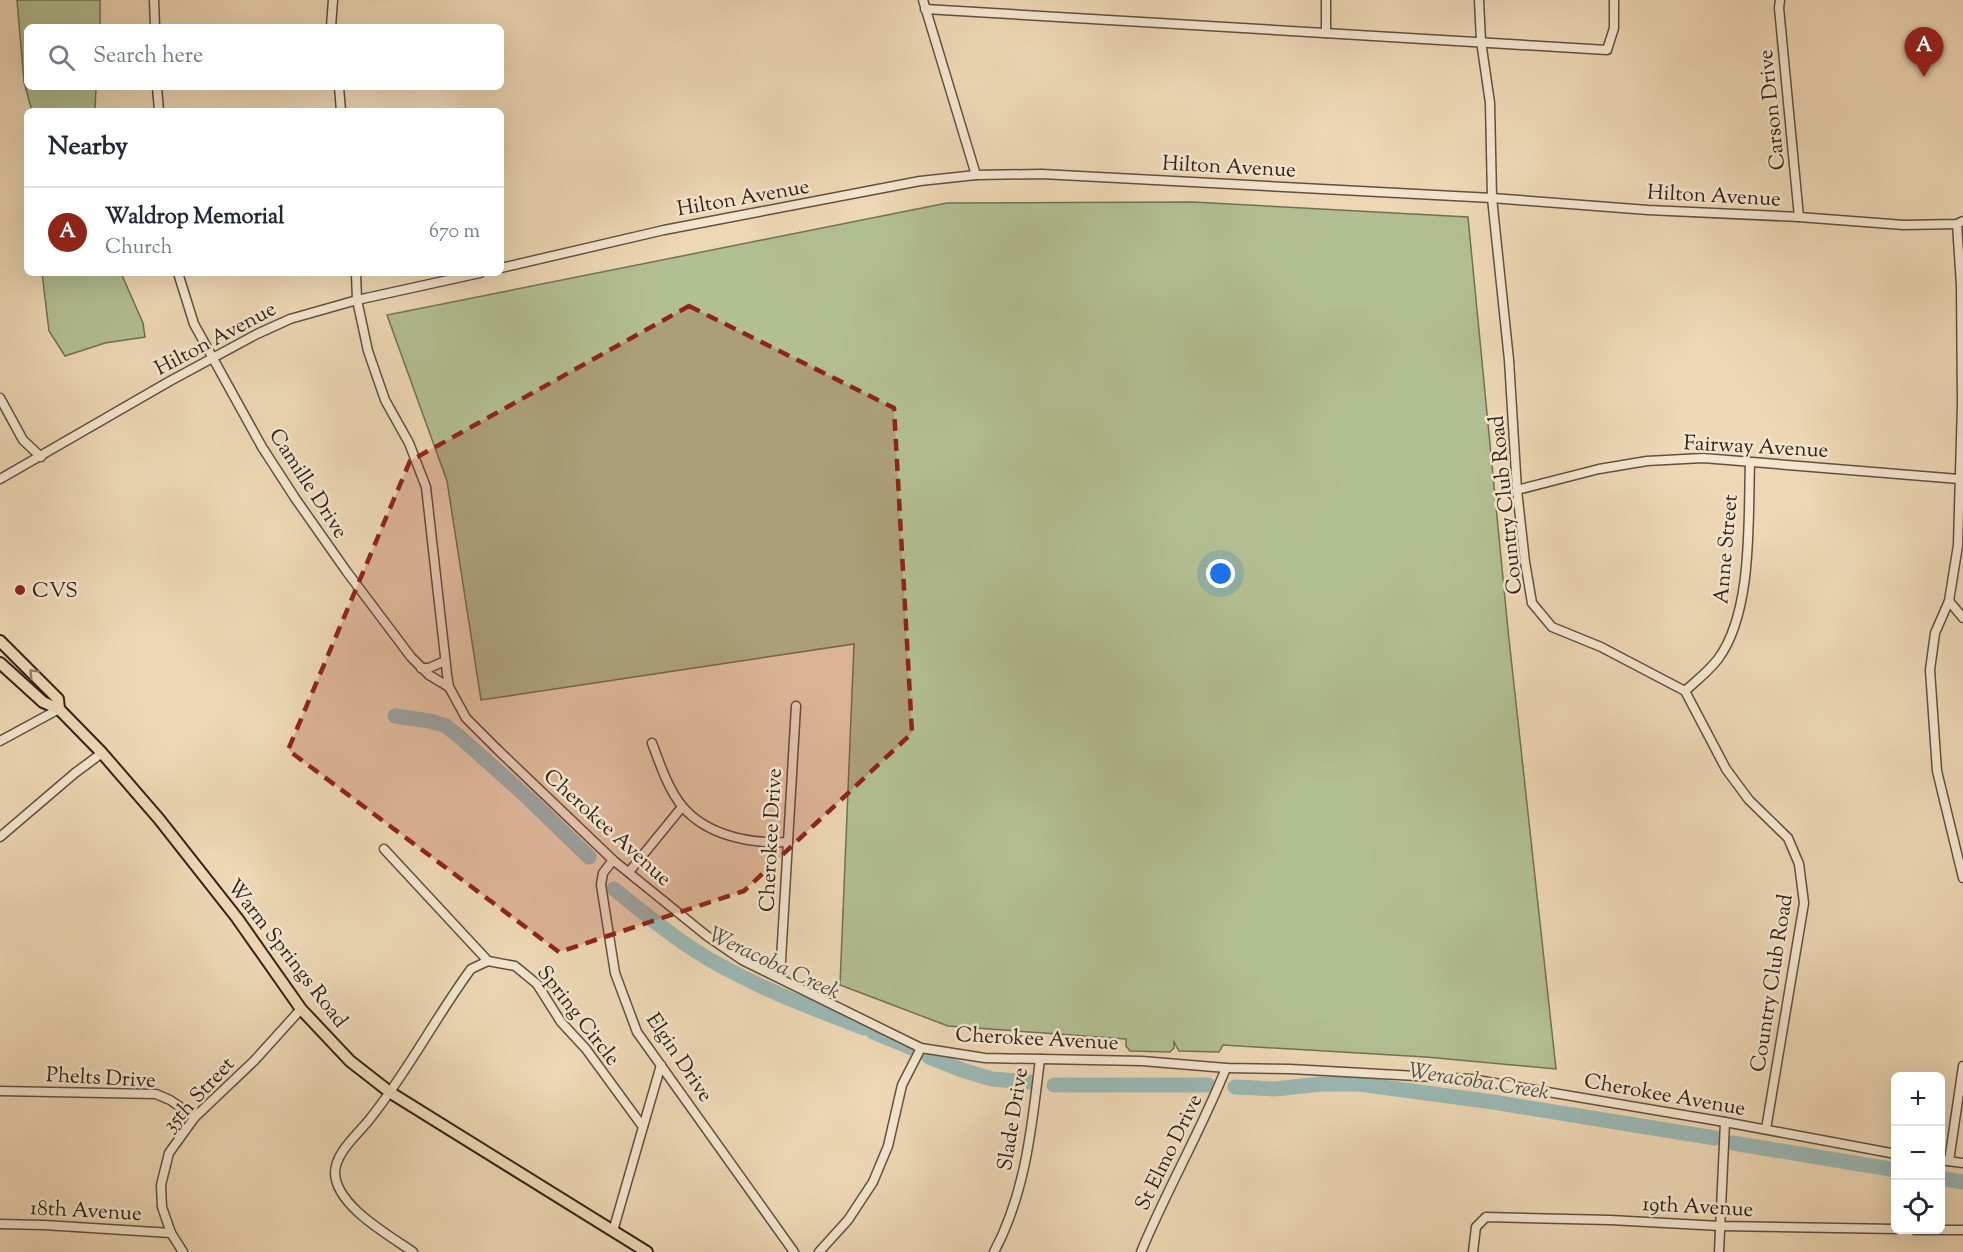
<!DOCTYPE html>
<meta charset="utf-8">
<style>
:root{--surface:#fff;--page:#f2f2f3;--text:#1f2937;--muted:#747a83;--line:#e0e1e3;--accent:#8f2418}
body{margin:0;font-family:"Sorts Mill Goudy",serif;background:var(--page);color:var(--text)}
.controls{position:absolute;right:18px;bottom:18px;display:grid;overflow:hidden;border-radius:9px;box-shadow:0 6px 24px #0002}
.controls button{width:54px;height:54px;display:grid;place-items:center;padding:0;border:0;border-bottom:2px solid var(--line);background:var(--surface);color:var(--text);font:30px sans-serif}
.you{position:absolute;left:1221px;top:574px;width:21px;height:21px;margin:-15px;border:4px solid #fff;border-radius:50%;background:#1a73e8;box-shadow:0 0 0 9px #1a73e833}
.badge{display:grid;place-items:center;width:39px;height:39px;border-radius:50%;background:var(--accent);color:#fff;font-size:20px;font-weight:700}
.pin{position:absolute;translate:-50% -50px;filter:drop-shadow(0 2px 3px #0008)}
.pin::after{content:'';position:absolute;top:32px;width:21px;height:18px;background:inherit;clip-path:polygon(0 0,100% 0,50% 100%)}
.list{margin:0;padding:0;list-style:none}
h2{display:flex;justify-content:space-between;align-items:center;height:78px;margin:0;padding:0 24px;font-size:26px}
h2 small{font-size:20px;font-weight:400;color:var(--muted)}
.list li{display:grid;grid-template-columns:39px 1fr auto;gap:18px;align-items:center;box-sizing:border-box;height:90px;padding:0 24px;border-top:2px solid var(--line)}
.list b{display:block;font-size:22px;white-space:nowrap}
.list p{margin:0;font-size:20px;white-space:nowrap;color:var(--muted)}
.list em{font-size:20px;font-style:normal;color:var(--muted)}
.icon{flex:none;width:33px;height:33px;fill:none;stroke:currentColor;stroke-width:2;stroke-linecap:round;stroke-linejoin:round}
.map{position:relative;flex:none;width:1963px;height:1252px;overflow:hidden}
.search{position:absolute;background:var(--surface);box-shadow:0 6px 24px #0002;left:24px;top:24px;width:480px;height:66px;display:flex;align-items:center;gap:15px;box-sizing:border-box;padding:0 21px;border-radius:9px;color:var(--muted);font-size:22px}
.panel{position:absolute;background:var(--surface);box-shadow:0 6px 24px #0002;left:24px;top:108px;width:480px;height:168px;border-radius:9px}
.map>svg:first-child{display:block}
</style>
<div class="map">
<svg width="1963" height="1252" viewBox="0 0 1963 1252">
<rect width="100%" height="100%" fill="#edd7b4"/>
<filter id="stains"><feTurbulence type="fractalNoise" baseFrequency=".00333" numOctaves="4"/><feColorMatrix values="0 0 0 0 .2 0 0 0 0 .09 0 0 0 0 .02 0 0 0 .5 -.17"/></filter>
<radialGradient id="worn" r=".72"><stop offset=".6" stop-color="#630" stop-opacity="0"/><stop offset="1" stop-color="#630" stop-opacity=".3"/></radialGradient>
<g fill="#b2bf92" stroke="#727155" stroke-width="1.5">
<path d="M17,0H100V27H27V87H96L95,111H32L24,82Z"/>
<path d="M1193,202L1468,217L1508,630L1556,1069L1426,1057L1223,1045L1219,1052L1179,1051L1174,1042V1048L1170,1052L1130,1051L1126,1046V1039L948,1026L840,985L854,644L481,700L447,481L387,315L947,203Z"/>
<path d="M42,273H121L143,323L145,337L105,343L65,356L49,331Z"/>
</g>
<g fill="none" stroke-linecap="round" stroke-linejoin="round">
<g stroke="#9bb8b5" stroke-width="15">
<path d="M395,716L430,721L446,726L461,738L527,797L589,857"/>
<path d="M614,889C649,917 684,947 725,968C769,992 817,1010 864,1028"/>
<path d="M873,1032L912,1048"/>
<path d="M929,1057L962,1070L992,1079L1029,1082"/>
<path d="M1054,1085H1208"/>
<path d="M1235,1087L1275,1089L1321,1084H1359L1493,1102L1715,1138"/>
<path d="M1733,1143L1896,1170"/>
<path d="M1940,1178L1963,1182"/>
</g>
<g stroke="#62503f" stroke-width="11">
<g id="minor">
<path d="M154,0L155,27"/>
<path d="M923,0L976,175"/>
<path d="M1326,0V33"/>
<path d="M1479,0L1481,41L1490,103L1492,198L1509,360L1517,490L1525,562L1532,603L1552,627L1601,647L1685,691L1726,769L1749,800L1788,838L1799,864L1804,903L1766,1129"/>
<path d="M1780,0L1779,8L1799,217"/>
<path d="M925,9L1607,50L1614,28V0"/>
<path d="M331,27L333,0"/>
<path d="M157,87L159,111"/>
<path d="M339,87L341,111"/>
<path d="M1957,224L1961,285L1962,404L1958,545L1949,601L1935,633L1930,670L1937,771L1963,878"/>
<path d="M501,268L664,230L920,181L976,175L1042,174L1492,198L1648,210L1799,217L1904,225L1957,224L1963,221"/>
<path d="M178,273L194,324L262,447L295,498L347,572L411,657L429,675L449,687"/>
<path d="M356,273L357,300L368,351L385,400L409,443L426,487L447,674L449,687L466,718L498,750L613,860L707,936L742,960L921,1048L985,1058L1142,1061L1226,1068L1290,1069L1471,1079L1725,1122L1896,1154"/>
<path d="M0,398L23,440L41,457"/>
<path d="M0,479L170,381L257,334L290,319L357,300L480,273"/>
<path d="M1517,490L1599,469L1647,461L1703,458L1959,479"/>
<path d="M1949,601L1963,618"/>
<path d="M421,668H429L445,661"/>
<path d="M1685,691C1696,681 1709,671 1718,659C1753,612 1748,520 1750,463"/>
<path d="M0,741L59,709"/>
<path d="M652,743C660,764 668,789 682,806C707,836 751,844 788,842"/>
<path d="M0,837L75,773L102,753"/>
<path d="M384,849L488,961"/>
<path d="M613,860L603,873L601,885L615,973L637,1032L794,1252"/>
<path d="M629,872L682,807"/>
<path d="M780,977L796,706"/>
<path d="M0,1091L156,1094L170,1100L195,1117"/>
<path d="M643,1127L661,1065"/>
<path d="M1940,1160L1963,1163"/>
<path d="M1949,1161L1963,1066"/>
<path d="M0,1224L44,1225L171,1233"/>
<path d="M1915,1230H1963"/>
<path d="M183,1252L171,1233L162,1207L161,1185L169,1153L195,1117L254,1061L301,1009"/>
<path d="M413,1252C389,1235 336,1206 335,1173C335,1153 357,1135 369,1120C407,1073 435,1018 471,969L488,961L515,966L537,984L561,1022L586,1049L643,1127L613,1231"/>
<path d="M819,1252L848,1220L873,1182L888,1146L902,1085L921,1048"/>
<path d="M994,1252C1026,1192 1032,1125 1040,1059"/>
<path d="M1141,1252C1167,1189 1201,1131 1226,1068"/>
<path d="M1473,1252L1476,1227L1486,1217L1610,1220L1720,1226L1896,1229"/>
<path d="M1719,1252L1725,1122"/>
</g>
</g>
<g stroke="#332318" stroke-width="14">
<g id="major">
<path d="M0,641L58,699L59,709"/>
<path d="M0,663L43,702L59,709L102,753L159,819L237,918L301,1009L350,1061L391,1093L647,1252"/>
</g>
</g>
<use href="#minor" stroke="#f3e5ce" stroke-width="8"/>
<use href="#major" stroke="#edd7b4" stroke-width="10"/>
</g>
<defs><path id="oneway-chevron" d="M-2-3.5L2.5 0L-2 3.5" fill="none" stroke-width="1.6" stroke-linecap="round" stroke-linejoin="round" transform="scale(1.5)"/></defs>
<use stroke="#907d66" href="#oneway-chevron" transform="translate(33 673) rotate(-135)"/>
<path fill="#8f2418" fill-opacity="0.2" stroke="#8f2418" stroke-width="4.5" stroke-dasharray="12 8" stroke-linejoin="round" d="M689,306L894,408L912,733L744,891L559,952L288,750L410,461Z"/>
<circle fill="#8f2418" stroke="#f3e5ce" stroke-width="2" cx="20" cy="590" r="6"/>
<g text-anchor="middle" stroke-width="5" stroke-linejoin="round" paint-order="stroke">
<g font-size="21" fill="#332318" stroke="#f3e5ce">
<text transform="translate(1771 110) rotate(-96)" y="7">Carson Drive</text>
<text transform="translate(1229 166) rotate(3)" y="7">Hilton Avenue</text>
<text transform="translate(1714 195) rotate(3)" y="7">Hilton Avenue</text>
<text transform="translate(743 197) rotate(-10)" y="7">Hilton Avenue</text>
<text transform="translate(215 338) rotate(-28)" y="7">Hilton Avenue</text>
<text transform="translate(1756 446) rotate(3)" y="7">Fairway Avenue</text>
<text transform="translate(309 483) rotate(57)" y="7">Camille Drive</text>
<text transform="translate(1505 505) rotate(-96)" y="7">Country Club Road</text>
<text transform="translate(1725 549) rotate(-85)" y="7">Anne Street</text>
<text transform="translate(608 827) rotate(42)" y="7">Cherokee Avenue</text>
<text transform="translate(770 840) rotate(-87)" y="7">Cherokee Drive</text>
<text transform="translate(288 953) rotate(52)" y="7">Warm Springs Road</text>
<text transform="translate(1771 983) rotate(-81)" y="7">Country Club Road</text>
<text transform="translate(579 1015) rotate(52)" y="7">Spring Circle</text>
<text transform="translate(1037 1038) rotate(3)" y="7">Cherokee Avenue</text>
<text transform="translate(680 1057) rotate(56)" y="7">Elgin Drive</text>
<text transform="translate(101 1077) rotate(3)" y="7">Phelts Drive</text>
<text transform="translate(198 1094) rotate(-47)" y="7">35th Street</text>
<text transform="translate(1665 1094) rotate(10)" y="7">Cherokee Avenue</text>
<text transform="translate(1012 1119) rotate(-81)" y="7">Slade Drive</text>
<text transform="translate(1168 1152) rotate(-64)" y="7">St Elmo Drive</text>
<text transform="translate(1698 1206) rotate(3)" y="7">19th Avenue</text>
<text transform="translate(86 1210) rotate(3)" y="7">18th Avenue</text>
</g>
<g font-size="21" fill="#332318" stroke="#f3e5ce" text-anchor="start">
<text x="32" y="597">CVS</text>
</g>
<g font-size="22" font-style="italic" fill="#525047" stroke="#f3e5ce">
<text transform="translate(775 962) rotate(25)" y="8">Weracoba Creek</text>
<text transform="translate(1479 1080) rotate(9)" y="8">Weracoba Creek</text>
</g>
</g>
<rect width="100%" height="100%" filter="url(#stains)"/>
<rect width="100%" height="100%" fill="url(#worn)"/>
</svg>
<div class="controls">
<button>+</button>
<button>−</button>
<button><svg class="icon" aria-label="locate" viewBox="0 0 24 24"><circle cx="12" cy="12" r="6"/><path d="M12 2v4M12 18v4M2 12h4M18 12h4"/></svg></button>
</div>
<div class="you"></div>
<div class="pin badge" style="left:1924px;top:77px">A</div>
<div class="search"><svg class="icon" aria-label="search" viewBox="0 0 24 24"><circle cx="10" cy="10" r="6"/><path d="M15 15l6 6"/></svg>Search here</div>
<section class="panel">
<h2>Nearby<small></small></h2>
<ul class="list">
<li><span class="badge">A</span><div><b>Waldrop Memorial</b><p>Church</p></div><em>670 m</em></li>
</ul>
</section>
</div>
